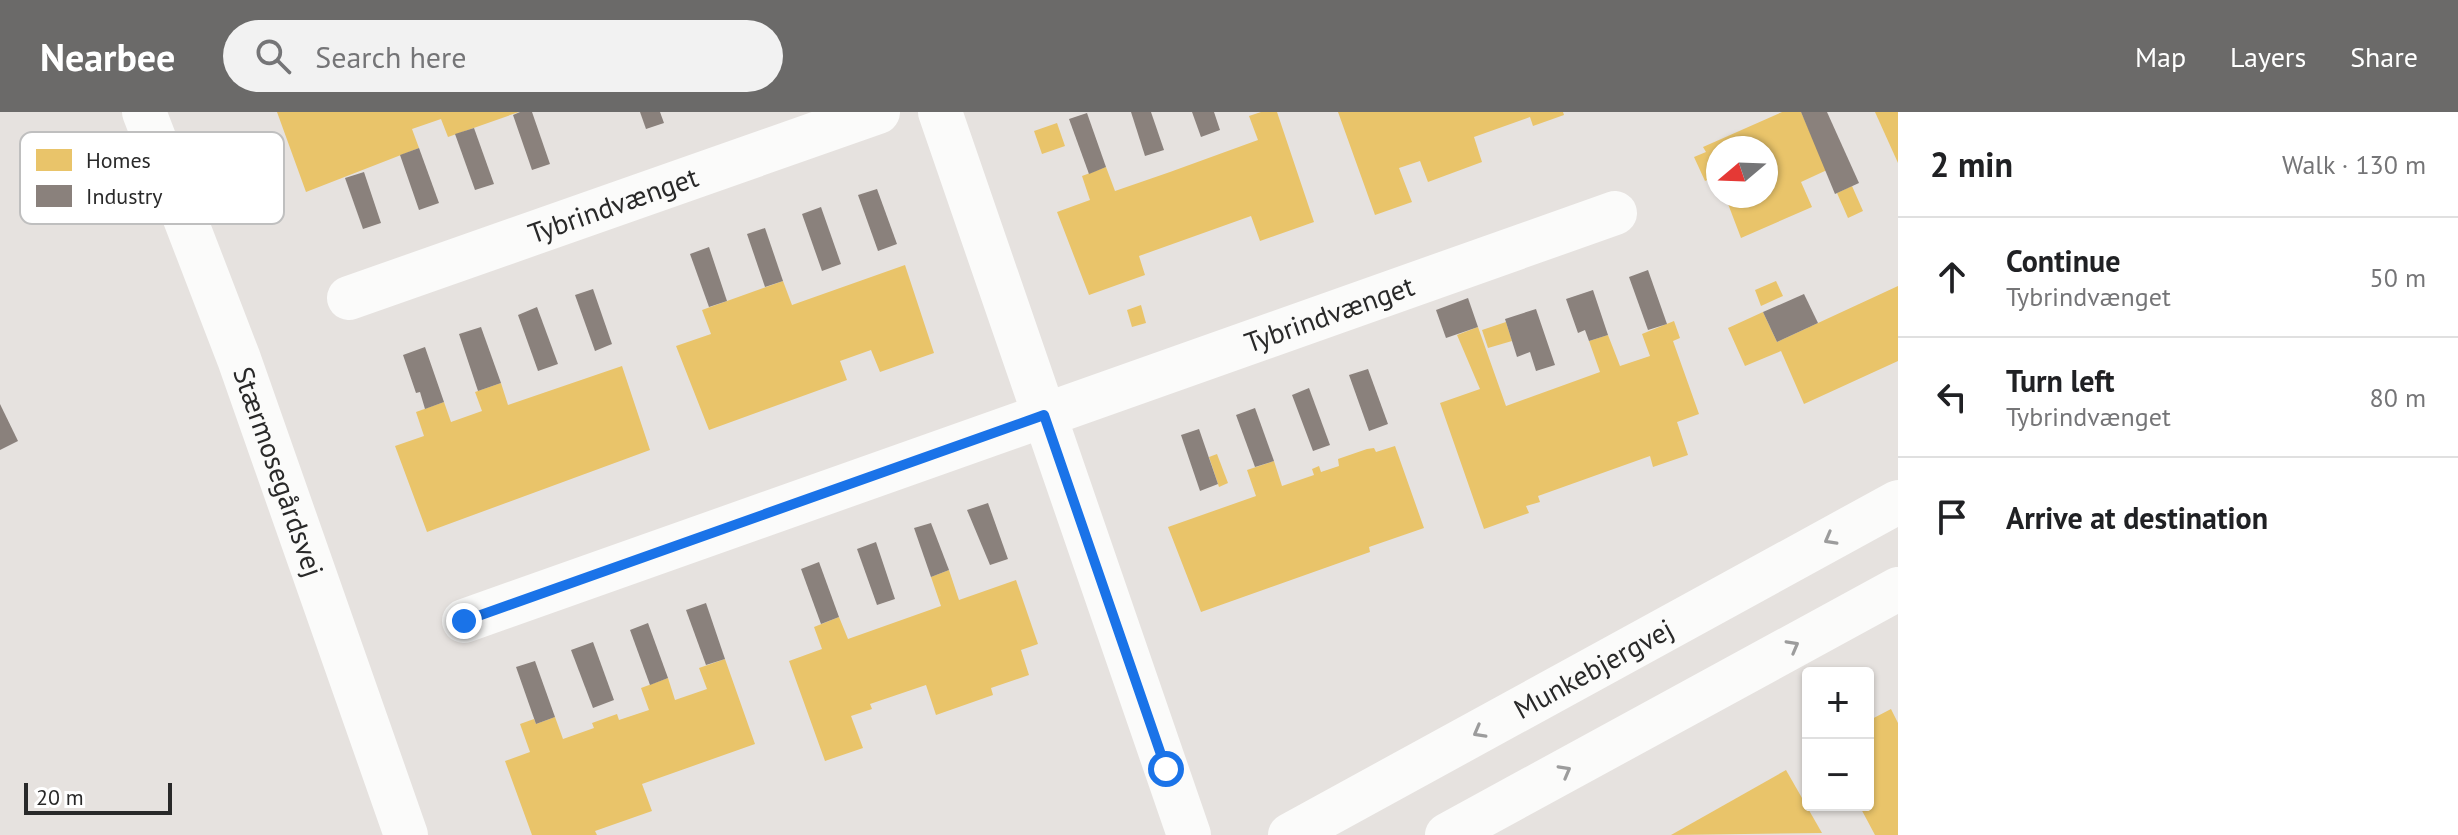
<!DOCTYPE html>
<meta charset="utf-8">
<style>
:root{--surface:#fff;--page:#f2f2f2;--text:#202124;--muted:#757577;--line:#e0e0e0;--accent:#6b6a69}
body{margin:0;font-family:"PT Sans",sans-serif;background:var(--page);color:var(--text)}
.controls{position:absolute;right:24px;bottom:24px;display:grid;overflow:hidden;border-radius:8px;box-shadow:0 2px 6px #0004}
.controls button{width:72px;height:72px;display:grid;place-items:center;padding:0;border:0;border-bottom:2px solid var(--line);background:var(--surface);color:var(--text);font:40px sans-serif}
.compass{position:absolute;left:1706px;top:24px;width:72px;height:72px;border-radius:50%;background:var(--surface);box-shadow:0 2px 6px #0004;rotate:251deg}
.scale{position:absolute;left:24px;bottom:20px;width:148px;box-sizing:border-box;padding-left:8px;border:4px solid #292929;border-top:0;font-size:22px;line-height:28px;white-space:nowrap;color:#292929;-webkit-text-stroke:6px #fff;paint-order:stroke}
.stop{position:absolute;width:24px;height:24px;margin:-18px;border:6px solid #1a73e8;border-radius:50%;background:#fff}
.stop.end{background:#1a73e8;border-color:#fff;box-shadow:0 2px 8px #0008}
.list{margin:0;padding:0;list-style:none}
h2{display:flex;justify-content:space-between;align-items:center;height:104px;margin:0;padding:0 32px;font-size:34px}
h2 small{font-size:26px;font-weight:400;color:var(--muted)}
.list li{display:grid;grid-template-columns:52px 1fr auto;gap:24px;align-items:center;box-sizing:border-box;height:120px;padding:0 32px;border-top:2px solid var(--line)}
.list b{display:block;font-size:30px;white-space:nowrap}
.list p{margin:0;font-size:26px;white-space:nowrap;color:var(--muted)}
.list em{font-size:26px;font-style:normal;color:var(--muted)}
.icon{flex:none;width:44px;height:44px;fill:none;stroke:currentColor;stroke-width:2;stroke-linecap:round;stroke-linejoin:round}
.map{position:relative;flex:none;width:1898px;height:723px;overflow:hidden}
header{display:flex;align-items:center;gap:48px;box-sizing:border-box;height:112px;padding:0 40px;background:var(--accent);color:#fff}
header strong{font-size:38px}
nav{display:flex;gap:44px;margin-inline-start:auto;font-size:28px}
.search{width:560px;height:72px;background:var(--page);display:flex;align-items:center;gap:20px;box-sizing:border-box;padding:0 28px;border-radius:44px;color:var(--muted);font-size:30px}
main{display:flex}
aside{flex:1;background:var(--surface)}
.map>svg:first-child{display:block}
</style>
<header>
<strong>Nearbee</strong>
<div class="search"><svg class="icon" aria-label="search" viewBox="0 0 24 24"><circle cx="10" cy="10" r="6"/><path d="M15 15l6 6"/></svg>Search here</div>
<nav><a>Map</a><a>Layers</a><a>Share</a></nav>
</header>
<main>
<div class="map">
<svg width="1898" height="723" viewBox="0 0 1898 723">
<rect width="100%" height="100%" fill="#e6e2df"/>
<g fill="#e9c46a">
<path d="M277,0H519L448,25L441,7L412,17L419,36L306,80Z"/>
<path d="M1261,0H1277L1314,110L1260,129L1251,104L1139,144L1145,163L1089,183L1057,100L1090,88L1082,64L1106,55L1115,79L1170,60L1258,28L1249,4Z"/>
<path d="M1338,0H1563L1564,3L1533,14L1530,5L1474,25L1482,50L1428,70L1420,49L1399,56L1412,90L1375,103Z"/>
<path d="M1782,0H1801L1827,58L1801,70L1812,95L1741,126L1725,84H1766V36H1718V63L1705,69L1694,45L1706,40L1703,35Z"/>
<path d="M1875,0H1898V51Z"/>
<path d="M1057,11L1065,34L1042,42L1034,19Z"/>
<path d="M1852,74L1863,99L1848,106L1837,81Z"/>
<path d="M905,153L934,241L880,260L871,238L840,249L847,268L709,318L676,234L711,222L702,198L783,169L792,193Z"/>
<path d="M1776,169L1783,184L1761,194L1755,178Z"/>
<path d="M1898,174V249L1804,292L1781,239L1745,254L1728,216L1763,200L1777,230Z"/>
<path d="M1141,193L1146,211L1132,215L1127,198Z"/>
<path d="M1674,209L1680,226L1673,229L1699,302L1677,310L1688,343L1653,355L1650,344L1538,384L1540,390L1526,394L1529,401L1484,417L1440,291L1480,277L1457,223L1478,215L1506,294L1600,260L1589,229L1608,223L1620,254L1650,244L1642,222Z"/>
<path d="M1506,210L1512,229L1488,236L1482,218Z"/>
<path d="M622,254L650,338L427,420L395,334L424,324L416,300L444,290L451,310L482,299L475,280L501,271L508,293Z"/>
<path d="M1395,334L1424,416L1369,435L1370,440L1201,500L1168,415L1256,384L1247,358L1274,349L1282,374L1314,363L1312,357L1319,354L1321,360L1339,354L1338,347L1367,337L1374,336L1376,340Z"/>
<path d="M1217,342L1228,371L1219,375L1209,345Z"/>
<path d="M949,458L959,488L1016,468L1038,532L1021,538L1029,563L991,576L993,583L936,603L926,573L870,592L872,597L851,604L863,636L825,649L789,549L822,537L814,515L839,505L848,527L941,494L931,465Z"/>
<path d="M725,547L755,632L642,672L652,699L595,719L597,723H532L505,649L530,640L520,612L534,607L536,612L555,605L563,627L594,616L592,611L617,602L619,608L649,598L641,576L668,566L675,588L707,577L699,556Z"/>
<path d="M1891,597L1898,611V723H1875L1859,693H1868V609Z"/>
<path d="M1786,658L1822,721L1671,723Z"/>
</g>
<g fill="#8a817c">
<path d="M520,0H532L550,52L532,58L513,3Z"/>
<path d="M640,0H660L664,11L646,17Z"/>
<path d="M1131,0H1151L1164,38L1145,44Z"/>
<path d="M1192,0H1214L1220,18L1201,25Z"/>
<path d="M1801,0H1827L1859,71L1835,82Z"/>
<path d="M1087,1L1106,55L1089,62L1069,7Z"/>
<path d="M474,16L494,72L475,78L455,22Z"/>
<path d="M419,36L439,91L419,98L400,43Z"/>
<path d="M364,60L381,111L363,117L345,66Z"/>
<path d="M877,77L897,132L878,139L858,83Z"/>
<path d="M821,95L841,152L822,159L802,102Z"/>
<path d="M765,116L783,169L765,175L747,122Z"/>
<path d="M709,135L727,189L709,195L690,142Z"/>
<path d="M1648,158L1667,212L1648,218L1629,165Z"/>
<path d="M593,177L612,232L595,239L575,183Z"/>
<path d="M1593,178L1608,223L1589,229L1585,218L1578,221L1566,187Z"/>
<path d="M1804,182L1818,211L1777,230L1763,200Z"/>
<path d="M1468,186L1478,215L1446,226L1436,198Z"/>
<path d="M537,195L558,252L538,259L518,203Z"/>
<path d="M1536,197L1555,253L1536,259L1530,240L1517,245L1505,207Z"/>
<path d="M481,215L501,271L478,279L459,222Z"/>
<path d="M425,235L444,290L425,297L420,280L416,281L403,243Z"/>
<path d="M1368,257L1388,312L1369,319L1349,263Z"/>
<path d="M1309,276L1330,333L1313,339L1292,283Z"/>
<path d="M0,292L18,329L0,338Z"/>
<path d="M1255,296L1274,349L1255,355L1236,303Z"/>
<path d="M1199,317L1218,372L1200,379L1181,323Z"/>
<path d="M988,391L1008,447L990,453L967,398Z"/>
<path d="M931,411L949,458L931,465L914,416Z"/>
<path d="M876,430L895,487L877,493L857,437Z"/>
<path d="M819,450L839,505L821,512L801,457Z"/>
<path d="M706,491L725,547L706,553L686,498Z"/>
<path d="M648,511L668,566L650,573L630,518Z"/>
<path d="M593,530L614,588L593,596L571,538Z"/>
<path d="M535,549L555,605L536,612L516,555Z"/>
</g>
<g fill="none" stroke-linecap="round" stroke-linejoin="round">
<g stroke="#fbfbfa" stroke-width="44">
<path d="M940,0L1189,723"/>
<path id="s1" d="M349,186L878,0"/>
<path id="s2" d="M464,509L1615,101"/>
</g>
<g stroke="#fbfbfa" stroke-width="44">
<path id="s3" d="M144,0L239,247L406,723"/>
<path id="s4" d="M1290,723L1898,390"/>
<path d="M1447,723L1898,477"/>
</g>
</g>
<defs><path id="oneway-chevron" d="M-2-3.5L2.5 0L-2 3.5" fill="none" stroke-width="1.6" stroke-linecap="round" stroke-linejoin="round" transform="scale(2)"/></defs>
<g stroke="#9c9c9c">
<use href="#oneway-chevron" transform="translate(1830 427) rotate(151)"/>
<use href="#oneway-chevron" transform="translate(1793 534) rotate(-29)"/>
<use href="#oneway-chevron" transform="translate(1479 620) rotate(151)"/>
<use href="#oneway-chevron" transform="translate(1565 659) rotate(-29)"/>
</g>
<g fill="none" stroke-linecap="round" stroke-linejoin="round">
<path stroke="#1a73e8" stroke-width="10" d="M464,509L1044,303L1166,657"/>
</g>
<g text-anchor="middle" stroke-width="8" stroke-linejoin="round" paint-order="stroke">
<g font-size="28" fill="#292929" stroke="#fff">
<text dy="10" stroke="none"><textPath href="#s1" startOffset="280">Tybrindvænget</textPath></text>
<text dy="10" stroke="none"><textPath href="#s2" startOffset="918">Tybrindvænget</textPath></text>
<text dy="10" stroke="none"><textPath href="#s3" startOffset="384">Stærmosegårdsvej</textPath></text>
<text dy="10" stroke="none"><textPath href="#s4" startOffset="346">Munkebjergvej</textPath></text>
</g>
</g>
<rect x="20" y="20" width="264" height="92" rx="12" fill="#fff" stroke="#bfbfbf" stroke-width="2"/>
<rect x="36" y="37" width="36" height="22" fill="#e9c46a"/>
<rect x="36" y="73" width="36" height="22" fill="#8a817c"/>
<g font-size="22" fill="#292929">
<text x="86" y="56">Homes</text>
<text x="86" y="92">Industry</text>
</g>
</svg>
<div class="controls">
<button>+</button>
<button>−</button>
</div>
<svg class="compass" viewBox="-18 -18 36 36"><path d="M0-13l5 13h-10z" fill="#e53935"/><path d="M0 13l5-13h-10z" fill="#757577"/></svg>
<div class="scale">20 m</div>
<div class="stop" style="left:1166px;top:657px"></div>
<div class="stop end" style="left:464px;top:509px"></div>
</div>
<aside>
<h2>2 min<small>Walk · 130 m</small></h2>
<ul class="list">
<li><svg class="icon" aria-label="ahead" viewBox="0 0 24 24"><path d="M12 20V5M6 11l6-6 6 6"/></svg><div><b>Continue</b><p>Tybrindvænget</p></div><em>50 m</em></li>
<li><svg class="icon" aria-label="left" viewBox="0 0 24 24"><path d="M17 20v-9H6M10 6l-5 5 5 5"/></svg><div><b>Turn left</b><p>Tybrindvænget</p></div><em>80 m</em></li>
<li><svg class="icon" aria-label="arrive" viewBox="0 0 24 24"><path d="M6 21V4h12l-3 4 3 4H6"/></svg><div><b>Arrive at destination</b></div></li>
</ul>
</aside>
</main>
